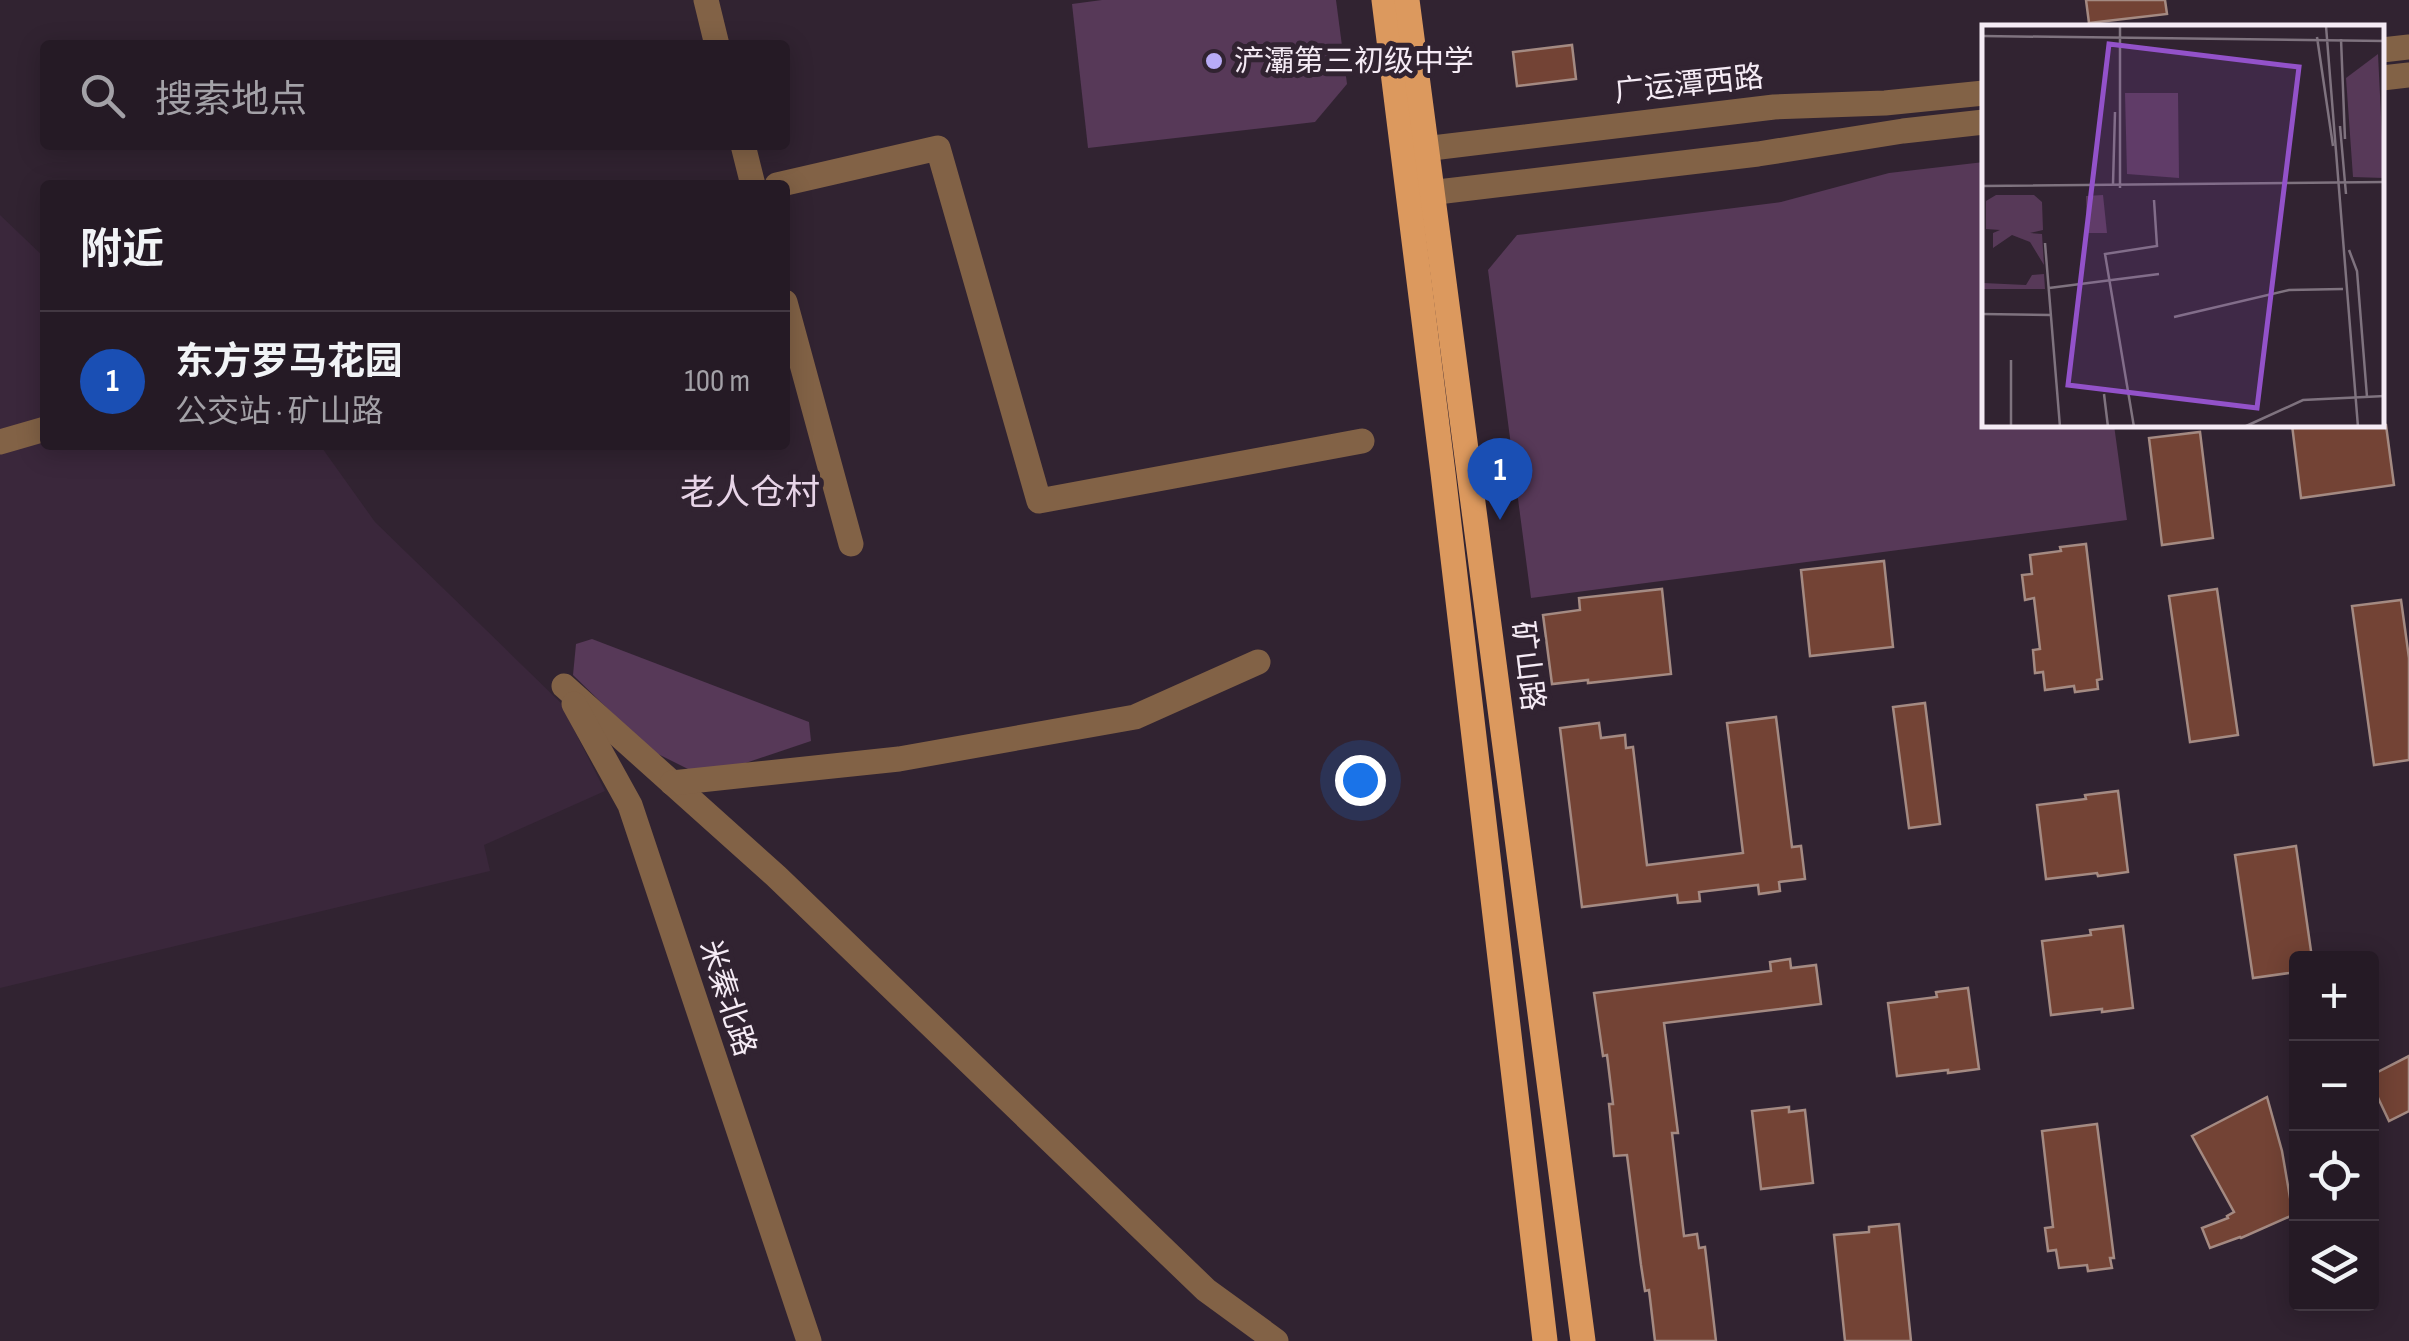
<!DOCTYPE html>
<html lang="zh">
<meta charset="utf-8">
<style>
:root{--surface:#251a25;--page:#312732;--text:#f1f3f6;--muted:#a3a1a7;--line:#423842;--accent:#8c9099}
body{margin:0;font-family:"Sofia Sans Condensed","Noto Sans SC",sans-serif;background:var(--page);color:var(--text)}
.controls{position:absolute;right:30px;bottom:30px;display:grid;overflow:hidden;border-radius:10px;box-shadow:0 5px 25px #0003}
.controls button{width:90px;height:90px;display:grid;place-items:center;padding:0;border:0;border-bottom:2px solid var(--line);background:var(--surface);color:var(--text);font:50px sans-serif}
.you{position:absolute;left:1360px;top:780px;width:35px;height:35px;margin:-25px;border:8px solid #fff;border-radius:50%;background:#1a73e8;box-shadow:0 0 0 15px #1a73e833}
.badge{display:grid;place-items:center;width:65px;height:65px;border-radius:50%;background:var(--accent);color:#fff;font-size:32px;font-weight:700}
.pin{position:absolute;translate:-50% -82px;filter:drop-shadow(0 2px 5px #0008)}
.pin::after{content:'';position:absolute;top:52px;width:35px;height:30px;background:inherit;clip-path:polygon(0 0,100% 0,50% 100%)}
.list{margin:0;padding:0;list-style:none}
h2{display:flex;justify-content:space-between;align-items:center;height:130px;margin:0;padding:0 40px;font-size:42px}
h2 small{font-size:32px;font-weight:400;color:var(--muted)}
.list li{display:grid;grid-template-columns:65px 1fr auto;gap:30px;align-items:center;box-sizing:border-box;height:140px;padding:0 40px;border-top:2px solid var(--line)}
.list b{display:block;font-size:38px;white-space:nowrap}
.list p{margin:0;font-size:32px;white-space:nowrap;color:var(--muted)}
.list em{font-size:32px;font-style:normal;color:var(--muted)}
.icon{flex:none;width:55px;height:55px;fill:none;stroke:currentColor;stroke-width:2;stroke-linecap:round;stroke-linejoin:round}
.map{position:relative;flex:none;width:2409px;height:1341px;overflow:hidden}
.search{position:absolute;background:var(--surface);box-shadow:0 5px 25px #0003;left:40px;top:40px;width:750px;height:110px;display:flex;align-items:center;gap:25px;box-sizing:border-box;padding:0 35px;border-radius:10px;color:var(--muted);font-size:38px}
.panel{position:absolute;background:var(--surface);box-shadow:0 5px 25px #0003;left:40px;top:180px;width:750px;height:270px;border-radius:10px}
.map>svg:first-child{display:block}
</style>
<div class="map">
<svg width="2409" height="1341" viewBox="0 0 2409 1341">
<rect width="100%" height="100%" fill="#312331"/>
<path fill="#3a273b" d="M0,215L45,258V445H320L375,522L560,702L605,791L484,845L490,871L0,988Z"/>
<g fill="#573958">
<path d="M1102,0H1336L1347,84L1315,122L1088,148L1072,4Z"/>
<path d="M1984,162V425H2114L2127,520L1531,598L1488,270L1517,235L1781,202L1889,173Z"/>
<path d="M592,639L809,722L811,741L704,777L650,750L573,675L576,644Z"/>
</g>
<g fill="#734335" stroke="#a48a82" stroke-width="2.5">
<path d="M2086,0H2165L2167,14L2089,23Z"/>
<path d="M1572,45L1576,79L1517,86L1513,52Z"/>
<path d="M2292,425H2386L2394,485L2301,498Z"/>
<path d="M2200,432L2213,538L2162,545L2149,438Z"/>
<path d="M2086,544L2102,679L2097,680L2098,689L2075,692L2074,686L2045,690L2043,672L2035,673L2033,650L2040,649L2034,598L2025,600L2022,575L2032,574L2030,555L2061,551L2060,547Z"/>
<path d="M1884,561L1893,647L1810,656L1801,570Z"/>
<path d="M1662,589L1671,674L1588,683V680L1552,684L1543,615L1580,610L1579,598Z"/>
<path d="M2217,589L2238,735L2190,742L2169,596Z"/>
<path d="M2401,600L2409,658V760L2374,765L2352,606Z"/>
<path d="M1925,703L1940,824L1909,828L1893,707Z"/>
<path d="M1776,717L1792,847L1801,846L1805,879L1779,882L1780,891L1759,894L1758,885L1699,892L1700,901L1678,903L1677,895L1582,907L1560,728L1599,723L1601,738L1625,735L1626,748L1633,747L1647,865L1743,853L1727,723Z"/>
<path d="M2118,791L2128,872L2098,876L2097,873L2046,879L2037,805L2086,799L2085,795Z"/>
<path d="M2296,846L2312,958H2296V972L2253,978L2235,855Z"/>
<path d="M2123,926L2133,1008L2102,1012V1009L2051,1015L2042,941L2091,935L2090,930Z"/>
<path d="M1790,959L1791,968L1816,965L1821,1004L1664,1023L1678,1133H1672L1684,1236L1697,1234L1699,1248L1705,1247L1716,1341H1655L1649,1290L1645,1291L1641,1265L1627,1155L1614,1156L1609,1104H1613L1608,1063L1607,1055L1603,1056L1594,993L1771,971L1770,962Z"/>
<path d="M1968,988L1979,1069L1948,1073V1070L1897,1076L1888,1003L1937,997L1936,992Z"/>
<path d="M2409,1056V1111L2389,1121L2372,1085V1075Z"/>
<path d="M2267,1097L2282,1151L2293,1215L2241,1238L2240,1237L2210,1248L2202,1228L2228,1218L2227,1216L2234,1212L2192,1136Z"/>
<path d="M1789,1107V1112L1805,1110L1813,1183L1761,1189L1752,1111Z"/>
<path d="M2097,1124L2114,1258H2110L2112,1268L2088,1271L2087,1265L2059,1268L2056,1250L2048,1251L2045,1228L2053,1227L2042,1131Z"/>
<path d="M1899,1224L1911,1341H1845L1834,1235L1869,1232V1227Z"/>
</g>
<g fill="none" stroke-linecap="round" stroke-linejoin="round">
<g stroke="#826246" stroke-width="25">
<path d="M706,0L717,45"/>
<path d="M2382,50L2409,47"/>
<path d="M2382,78L2409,75"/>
<path d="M743,145L753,185"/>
<path d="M1407,151L1774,107L1885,103L1984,93"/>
<path d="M777,185L938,148L1039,501L1362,441"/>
<path d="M1412,195L1758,154L1903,131L1984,122"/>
<path d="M785,302L851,544"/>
<path d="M0,442L45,429"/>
<path d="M564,686L776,876L1206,1290L1276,1341"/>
<path d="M574,704L630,805L809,1341"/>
<path d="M672,783L899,759L1135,717L1258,662"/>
</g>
<g stroke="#dc995e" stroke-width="25">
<path d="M1384,0L1443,473L1545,1341"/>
<path d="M1407,0L1583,1341"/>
</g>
</g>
<circle fill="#b8abf7" stroke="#312331" stroke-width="4" cx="1214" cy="61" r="10"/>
<g text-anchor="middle" stroke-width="10" stroke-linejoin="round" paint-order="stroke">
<g font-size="30" fill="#f5ebf5" stroke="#312331" text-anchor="start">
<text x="1234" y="71">浐灞第三初级中学</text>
</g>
<g font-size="30" fill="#f5ebf5" stroke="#312331">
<text transform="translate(1689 84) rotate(-6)" y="10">广运潭西路</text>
<text transform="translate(1528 666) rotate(83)" y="10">矿山路</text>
<text transform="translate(728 998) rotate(72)" y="10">米秦北路</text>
</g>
<g font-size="35" fill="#e7d4e7" stroke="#312331">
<text x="750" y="504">老人仓村</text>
</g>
</g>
<g transform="translate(1982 25)">
<rect width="402" height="402" fill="#312331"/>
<path d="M396,29L402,153L371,152L364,53ZM143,68H196L197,153L145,149ZM14,170H52L60,177L61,205L48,208L60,209L62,240L48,217L30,210L11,223V208L18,205L4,204V176ZM121,170L125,208H105L104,171ZM0,234L1,258L44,260L50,250L62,249L63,264H0Z" fill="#573958"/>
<path fill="none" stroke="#7f737f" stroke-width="2.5" d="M344,1L376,402M0,11L403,16M335,12L351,121M359,14L363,114M358,101L364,169M131,159L133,87M0,161L403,157M138,163V1M63,218L78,402M367,225L375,246L385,372M67,263L177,249M0,289L69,290M192,292L307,265L361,264M29,335V402M122,369L126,402M152,402L123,229L175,221L172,175M262,402L321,375L403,371"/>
<path fill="#9352ca" fill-opacity="0.15" stroke="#9352ca" stroke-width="5" d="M127,19L317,42L275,383L86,360Z"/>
<rect width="402" height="402" fill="none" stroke="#f5ebf5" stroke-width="5"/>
</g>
</svg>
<div class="controls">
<button>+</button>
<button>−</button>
<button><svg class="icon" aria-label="locate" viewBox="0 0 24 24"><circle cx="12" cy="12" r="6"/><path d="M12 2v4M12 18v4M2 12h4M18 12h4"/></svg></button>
<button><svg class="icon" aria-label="layers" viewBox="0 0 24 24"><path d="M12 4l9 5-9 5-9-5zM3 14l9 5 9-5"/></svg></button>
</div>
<div class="you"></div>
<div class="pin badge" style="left:1500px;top:520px;background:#1a4fb4">1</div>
<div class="search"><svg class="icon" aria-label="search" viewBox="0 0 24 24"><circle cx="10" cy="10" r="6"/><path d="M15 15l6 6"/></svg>搜索地点</div>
<section class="panel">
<h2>附近<small></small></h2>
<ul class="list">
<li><span class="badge" style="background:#1a4fb4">1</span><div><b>东方罗马花园</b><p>公交站 · 矿山路</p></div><em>100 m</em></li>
</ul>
</section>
</div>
